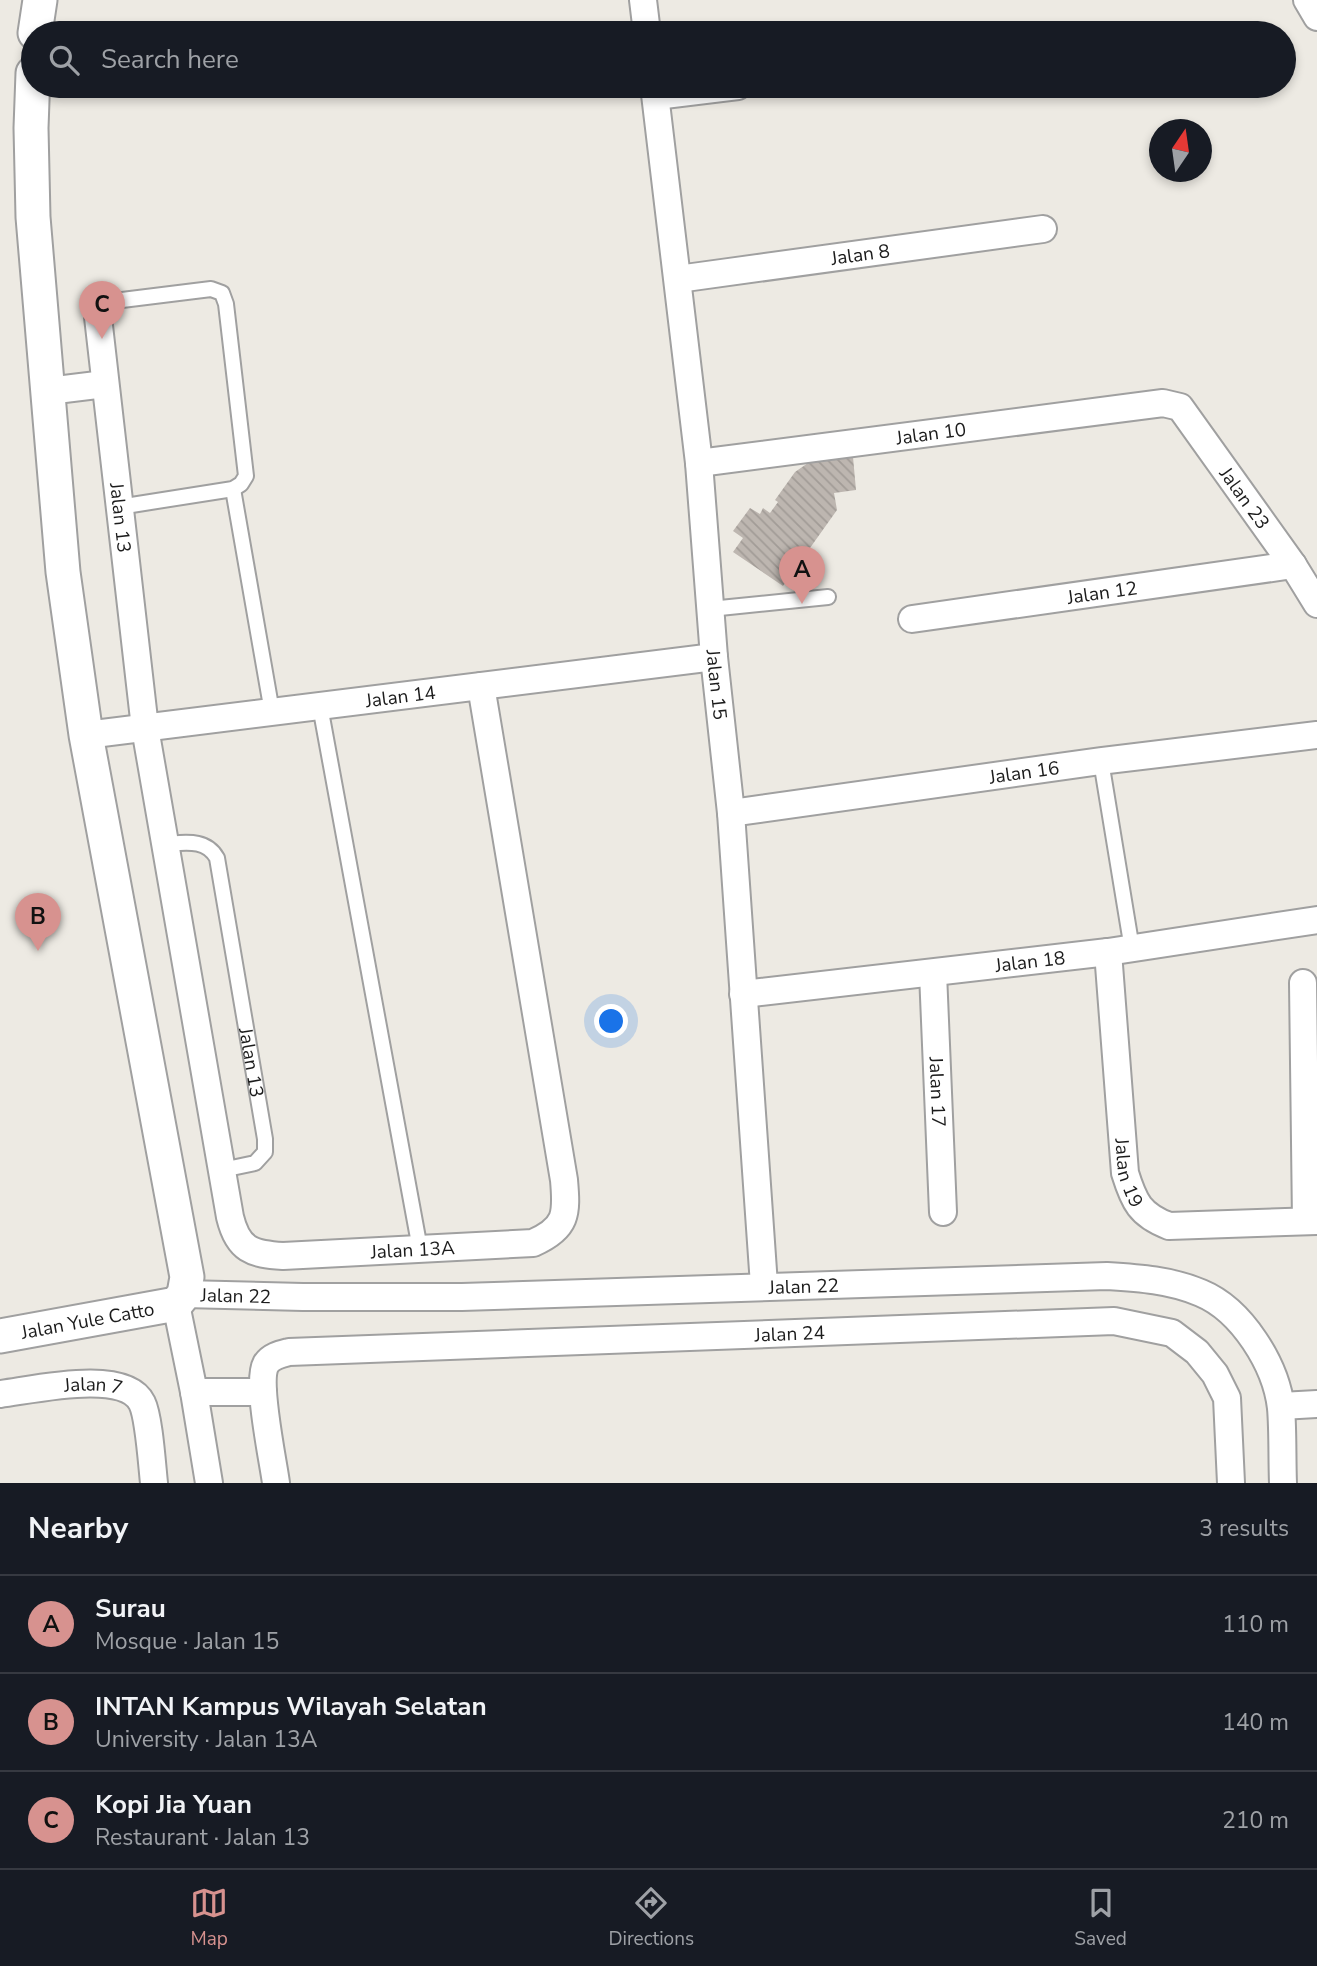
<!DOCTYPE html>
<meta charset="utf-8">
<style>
:root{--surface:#171b24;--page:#20242c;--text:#f1f3f6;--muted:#9ea1a6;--line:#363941;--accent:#d7928f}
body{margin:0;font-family:"Nunito Sans",sans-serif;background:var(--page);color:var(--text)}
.compass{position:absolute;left:1149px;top:119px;width:63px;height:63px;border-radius:50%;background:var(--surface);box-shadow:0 4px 10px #0003;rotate:13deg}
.you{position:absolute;left:612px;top:1022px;width:24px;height:24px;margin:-18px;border:5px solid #fff;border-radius:50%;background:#1a73e8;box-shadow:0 0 0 10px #1a73e833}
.badge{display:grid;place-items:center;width:46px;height:46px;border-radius:50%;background:var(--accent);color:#111;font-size:23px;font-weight:700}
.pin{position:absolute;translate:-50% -58px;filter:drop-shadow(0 2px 4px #0008)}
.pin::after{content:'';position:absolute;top:37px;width:24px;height:21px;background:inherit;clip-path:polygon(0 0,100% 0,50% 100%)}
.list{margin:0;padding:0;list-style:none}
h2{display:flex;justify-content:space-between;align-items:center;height:91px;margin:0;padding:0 28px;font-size:30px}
h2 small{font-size:23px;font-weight:400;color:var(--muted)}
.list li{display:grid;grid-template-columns:46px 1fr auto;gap:21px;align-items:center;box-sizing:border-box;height:98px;padding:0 28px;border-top:2px solid var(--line)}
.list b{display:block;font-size:26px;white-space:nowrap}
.list p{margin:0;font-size:23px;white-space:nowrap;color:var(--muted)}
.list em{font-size:23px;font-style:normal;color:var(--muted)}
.icon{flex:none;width:38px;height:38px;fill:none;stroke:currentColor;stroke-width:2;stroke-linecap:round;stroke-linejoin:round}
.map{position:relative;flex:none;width:1317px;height:1483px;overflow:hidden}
.search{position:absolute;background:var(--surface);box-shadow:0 4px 10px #0003;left:21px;right:21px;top:21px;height:77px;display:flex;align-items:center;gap:18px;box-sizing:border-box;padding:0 24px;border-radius:38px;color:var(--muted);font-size:26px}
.sheet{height:385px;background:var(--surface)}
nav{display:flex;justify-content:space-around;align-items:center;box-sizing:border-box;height:98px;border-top:2px solid var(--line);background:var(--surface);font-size:19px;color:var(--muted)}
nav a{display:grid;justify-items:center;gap:4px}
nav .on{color:var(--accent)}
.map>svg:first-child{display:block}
</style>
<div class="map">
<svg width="1317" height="1483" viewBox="0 0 1317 1483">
<defs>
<pattern id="building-back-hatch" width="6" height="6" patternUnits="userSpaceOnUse" patternTransform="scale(1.75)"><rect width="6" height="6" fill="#bdb6b0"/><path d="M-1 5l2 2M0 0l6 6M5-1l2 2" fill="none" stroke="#a29c97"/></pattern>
</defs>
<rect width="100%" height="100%" fill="#edeae3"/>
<path fill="url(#building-back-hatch)" d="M853,457L856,490L834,493L837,510L783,586L733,552L743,538L733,531L750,508L760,514L763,508L770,513L778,502L775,500L795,472L808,463Z"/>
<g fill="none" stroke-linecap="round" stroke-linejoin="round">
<g stroke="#a0a0a0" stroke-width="18">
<g id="service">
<path d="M103,306L114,301L211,289L222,293L226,304L246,476L241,484L233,489L119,507"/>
<path d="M233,489L272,712"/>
<path d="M710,609L828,597"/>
<path d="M320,706L420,1249"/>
<path d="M1101,761L1132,949"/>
<path id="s1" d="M164,844C184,843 206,838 217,858L265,1139V1152L255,1163L222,1170"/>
</g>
</g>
<g stroke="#a0a0a0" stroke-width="30">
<g id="minor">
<path d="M643,0L647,33"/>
<path d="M1307,0L1317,17"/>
<path id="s2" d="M654,86L699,463L714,657L731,813L764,1285"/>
<path d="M656,96L738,86"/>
<path id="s3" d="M678,279L1043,229"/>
<path id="s4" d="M103,306L98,317L145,728L230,1217C238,1250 252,1254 283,1256L533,1243C567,1228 567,1214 564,1180L481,686"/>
<path d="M48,391L105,384"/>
<path id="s5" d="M699,463L1163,403L1180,407L1293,565L1317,604"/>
<path id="s6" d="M912,619L1293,565"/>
<path id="s7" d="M86,735L714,657"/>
<path id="s8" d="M731,813L1101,761L1317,735"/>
<path id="s9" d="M1108,952L1125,1173C1134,1202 1140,1215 1169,1226L1317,1221"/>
<path id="s10" d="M933,973L943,1212"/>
<path d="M1303,983L1306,1221"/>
<path id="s11" d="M743,994L1108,952L1317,920"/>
<path id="s12" d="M184,1294L303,1297H462L1107,1276C1139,1278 1171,1280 1201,1293C1242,1310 1276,1365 1281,1408C1283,1432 1282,1458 1283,1483"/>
<path d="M176,1304L194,1392L209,1483"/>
<path d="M194,1392H263"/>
<path id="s13" d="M0,1394C33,1390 125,1368 142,1403C149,1417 152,1465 154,1483"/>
<path d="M1281,1406L1317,1404"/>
<path id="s14" d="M276,1483C273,1460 256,1382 266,1364C271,1356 281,1354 289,1352L1114,1321L1172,1333L1197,1352L1215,1374L1227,1398L1231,1483"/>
</g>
</g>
<g stroke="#a0a0a0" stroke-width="37">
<g id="tertiary">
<path d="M35,33L40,0"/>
<path id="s15" d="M0,1336L176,1304L184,1294L187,1277L86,735L63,572L33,217L31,128L33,73"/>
</g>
</g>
<use href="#service" stroke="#fff" stroke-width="14"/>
<use href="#minor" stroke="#fff" stroke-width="26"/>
<use href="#tertiary" stroke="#fff" stroke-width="33"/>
</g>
<g text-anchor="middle" stroke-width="5" stroke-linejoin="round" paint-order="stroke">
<g font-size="19" fill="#1c1c1c" stroke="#fff">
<text dy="7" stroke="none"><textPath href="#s3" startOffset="184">Jalan 8</textPath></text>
<text dy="7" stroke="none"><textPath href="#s5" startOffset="234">Jalan 10</textPath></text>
<text dy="7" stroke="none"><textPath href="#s5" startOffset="597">Jalan 23</textPath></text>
<text dy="7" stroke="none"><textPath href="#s4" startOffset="214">Jalan 13</textPath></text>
<text dy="7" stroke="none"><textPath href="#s6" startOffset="192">Jalan 12</textPath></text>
<text dy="7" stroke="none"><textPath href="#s2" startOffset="602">Jalan 15</textPath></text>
<text dy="7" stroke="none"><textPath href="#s7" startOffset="317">Jalan 14</textPath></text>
<text dy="7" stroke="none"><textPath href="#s8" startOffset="296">Jalan 16</textPath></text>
<text dy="7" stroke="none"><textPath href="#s11" startOffset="289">Jalan 18</textPath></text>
<text dy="7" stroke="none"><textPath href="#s1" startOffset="266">Jalan 13</textPath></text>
<text dy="7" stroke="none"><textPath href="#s10" startOffset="119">Jalan 17</textPath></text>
<text dy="7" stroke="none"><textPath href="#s9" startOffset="222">Jalan 19</textPath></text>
<text dy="7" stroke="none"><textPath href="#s4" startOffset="1125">Jalan 13A</textPath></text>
<text dy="7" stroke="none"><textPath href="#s12" startOffset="620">Jalan 22</textPath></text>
<text dy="7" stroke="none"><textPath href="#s12" startOffset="52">Jalan 22</textPath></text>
<text dy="7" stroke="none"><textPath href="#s15" startOffset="89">Jalan Yule Catto</textPath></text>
<text dy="7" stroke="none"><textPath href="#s14" startOffset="648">Jalan 24</textPath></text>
<text dy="7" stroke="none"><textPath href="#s13" startOffset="94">Jalan 7</textPath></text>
</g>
</g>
</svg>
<svg class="compass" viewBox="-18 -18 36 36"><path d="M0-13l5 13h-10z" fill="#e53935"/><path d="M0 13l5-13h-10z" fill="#9ea1a6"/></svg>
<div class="you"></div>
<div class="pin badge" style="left:802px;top:604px">A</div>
<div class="pin badge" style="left:38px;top:951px">B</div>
<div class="pin badge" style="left:102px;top:339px">C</div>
<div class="search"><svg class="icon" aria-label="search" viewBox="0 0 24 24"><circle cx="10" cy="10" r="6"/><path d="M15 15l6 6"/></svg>Search here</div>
</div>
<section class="sheet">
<h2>Nearby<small>3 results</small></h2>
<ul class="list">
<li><span class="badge">A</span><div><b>Surau</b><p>Mosque · Jalan 15</p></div><em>110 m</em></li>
<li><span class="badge">B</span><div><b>INTAN Kampus Wilayah Selatan</b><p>University · Jalan 13A</p></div><em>140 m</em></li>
<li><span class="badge">C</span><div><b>Kopi Jia Yuan</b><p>Restaurant · Jalan 13</p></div><em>210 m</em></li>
</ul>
</section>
<nav>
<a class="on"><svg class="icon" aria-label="map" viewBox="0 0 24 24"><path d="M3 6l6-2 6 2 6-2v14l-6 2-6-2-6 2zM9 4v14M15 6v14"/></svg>Map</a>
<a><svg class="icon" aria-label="directions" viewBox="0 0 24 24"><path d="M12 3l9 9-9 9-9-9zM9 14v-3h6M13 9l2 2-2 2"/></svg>Directions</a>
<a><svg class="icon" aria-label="saved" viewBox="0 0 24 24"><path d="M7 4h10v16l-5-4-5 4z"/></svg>Saved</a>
</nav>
